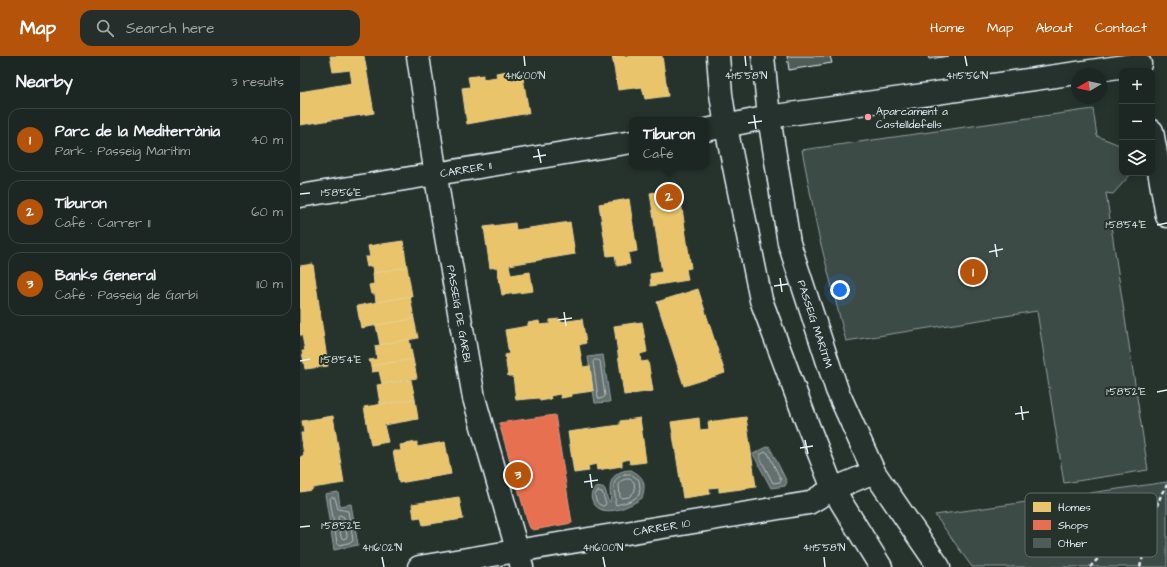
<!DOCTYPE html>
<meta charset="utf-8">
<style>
:root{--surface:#1c2622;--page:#252e2a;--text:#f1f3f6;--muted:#a0a5a5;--line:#3a4340;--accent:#b45309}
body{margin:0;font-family:"Architects Daughter",sans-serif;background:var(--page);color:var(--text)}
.controls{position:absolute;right:12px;top:12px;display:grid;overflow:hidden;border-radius:8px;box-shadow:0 2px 10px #0003}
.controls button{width:36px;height:36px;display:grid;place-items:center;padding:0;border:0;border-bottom:1px solid var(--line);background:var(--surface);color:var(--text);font:20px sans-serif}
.compass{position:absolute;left:771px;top:12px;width:36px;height:36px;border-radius:50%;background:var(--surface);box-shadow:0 2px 10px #0003;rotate:261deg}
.you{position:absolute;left:540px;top:234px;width:14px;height:14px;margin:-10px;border:3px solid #fff;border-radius:50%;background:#1a73e8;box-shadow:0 0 0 6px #1a73e833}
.badge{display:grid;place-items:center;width:26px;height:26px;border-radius:50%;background:var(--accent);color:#fff;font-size:13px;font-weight:700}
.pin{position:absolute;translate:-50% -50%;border:2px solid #fff;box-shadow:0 1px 4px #0006}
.popup{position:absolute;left:329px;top:61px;width:80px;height:52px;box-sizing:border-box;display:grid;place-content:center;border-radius:8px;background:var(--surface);filter:drop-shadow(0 1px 3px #0005);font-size:13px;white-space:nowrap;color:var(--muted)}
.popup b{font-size:15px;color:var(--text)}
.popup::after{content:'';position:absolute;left:50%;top:100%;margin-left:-8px;border:8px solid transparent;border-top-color:var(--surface)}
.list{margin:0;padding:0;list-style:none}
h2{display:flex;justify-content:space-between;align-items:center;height:52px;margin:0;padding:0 16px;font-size:17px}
h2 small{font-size:13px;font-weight:400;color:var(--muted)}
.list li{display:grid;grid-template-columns:26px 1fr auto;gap:12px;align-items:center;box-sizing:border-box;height:64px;margin:0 8px 8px;padding:0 8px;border:1px solid var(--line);border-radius:12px}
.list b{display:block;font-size:15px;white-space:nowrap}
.list p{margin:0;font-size:13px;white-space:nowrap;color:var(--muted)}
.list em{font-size:13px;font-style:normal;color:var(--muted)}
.icon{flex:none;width:22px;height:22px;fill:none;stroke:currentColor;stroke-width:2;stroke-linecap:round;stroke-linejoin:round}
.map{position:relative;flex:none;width:867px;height:511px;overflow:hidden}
header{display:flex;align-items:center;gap:24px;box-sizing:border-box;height:56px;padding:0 20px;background:var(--accent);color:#fff}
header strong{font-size:19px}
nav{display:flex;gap:22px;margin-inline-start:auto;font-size:14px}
.search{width:280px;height:36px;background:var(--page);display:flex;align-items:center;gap:10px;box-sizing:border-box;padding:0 14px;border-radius:12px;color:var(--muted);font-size:15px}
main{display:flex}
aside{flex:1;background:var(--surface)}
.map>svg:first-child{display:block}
</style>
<header>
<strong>Map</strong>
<div class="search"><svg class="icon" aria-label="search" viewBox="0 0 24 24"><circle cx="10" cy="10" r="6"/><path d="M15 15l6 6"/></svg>Search here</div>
<nav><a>Home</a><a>Map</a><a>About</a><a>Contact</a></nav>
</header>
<main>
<aside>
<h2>Nearby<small>3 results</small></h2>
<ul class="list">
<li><span class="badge">1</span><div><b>Parc de la Mediterrània</b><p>Park · Passeig Marítim</p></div><em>40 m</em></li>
<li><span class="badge">2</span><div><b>Tiburon</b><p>Café · Carrer 11</p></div><em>60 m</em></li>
<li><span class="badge">3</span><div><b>Banks General</b><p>Café · Passeig de Garbí</p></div><em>110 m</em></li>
</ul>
</aside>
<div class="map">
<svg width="867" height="511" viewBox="0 0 867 511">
<rect width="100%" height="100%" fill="#26332d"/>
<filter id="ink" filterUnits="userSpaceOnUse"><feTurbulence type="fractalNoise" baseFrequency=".025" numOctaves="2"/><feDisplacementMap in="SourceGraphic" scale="8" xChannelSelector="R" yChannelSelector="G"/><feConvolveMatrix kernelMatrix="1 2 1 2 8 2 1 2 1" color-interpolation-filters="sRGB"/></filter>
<g filter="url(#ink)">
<g fill="#3e4b47" stroke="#939ea0">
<path d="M793,53L797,80L822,90V117H830V119L813,138L806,137L848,414L764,427L737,255L546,285L518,177L502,94Z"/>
<path d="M867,426V511H672L635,459Z"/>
</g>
<g fill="#636f6d" stroke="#98a3a5">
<path d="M303,299L310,346L295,347L288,301Z"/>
<path d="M469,390L487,426L485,430L471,432L453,398Z"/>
<path d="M331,414C345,421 346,428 342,442C331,450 302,464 293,446C290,440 291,437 295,432L303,431C308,435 305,443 310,446C311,442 310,438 310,433C310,420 319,414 331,414Z"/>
<path d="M38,436L40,450L51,448L58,489L34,494L25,438Z"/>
</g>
<g fill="#e9c46a" stroke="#e9d295">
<path d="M30,0H64L74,57L0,69V36L52,27L50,14L33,16Z"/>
<path d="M312,0H362L368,40L345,43L342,31L318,34Z"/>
<path d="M208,15L209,24L223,22L229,57L167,68L162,32L170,31L168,21L183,19V23L197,21L196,17Z"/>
<path d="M379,133L391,212L386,213L388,224L351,230L350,218L362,216L350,137Z"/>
<path d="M329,143L337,195L328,197L330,208L317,210L315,199L307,200L299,148Z"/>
<path d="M270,166L275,198L209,209L211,219L230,216L233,235L202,239L197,211L190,212L184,171L215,167L216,174Z"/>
<path d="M103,185L107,211L73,217L72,210L67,211L65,201H70L68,190Z"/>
<path d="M13,208L28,310L5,313L2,295H5L2,279H0V210Z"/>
<path d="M107,211L112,240L76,246L75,238H71L69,229L74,228L73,217Z"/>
<path d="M398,233L425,317L384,330L357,246Z"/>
<path d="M110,240L114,263L61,272L57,250Z"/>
<path d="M114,263L118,282L80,289L76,269Z"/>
<path d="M260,263V266L282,263L286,287L279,289L283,311L290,310L293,335L272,338V340L261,342L260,338L250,340L251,343L240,345L239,342L216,344L213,320H208L205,299L209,298L205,274L228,270V267L239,265L240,269L250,268V264Z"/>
<path d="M342,266L347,296L340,298L341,306L348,305L353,335L324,339L314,270Z"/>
<path d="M109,283L113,303L71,310L69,304L77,303L75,290Z"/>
<path d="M113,303L117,322L82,328L79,315L72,316L71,310Z"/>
<path d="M111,324L115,343L80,348L77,329Z"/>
<path d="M115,343L118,363L84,369L88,386L71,389L64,351Z"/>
<path d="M33,360L44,427L12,432V434L0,436V401L4,400L1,377H4L2,365Z"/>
<path d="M446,361L456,431L419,436V431L409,432L410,438L383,442L371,366L399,362L400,374L409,373L408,366Z"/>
<path d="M340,362L346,406L330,408L329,403L322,405V410L297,414L296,408L288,410L289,415L274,417L268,376L320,369V365Z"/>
<path d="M117,386V391L145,386L151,418L99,427L93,395H101L100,389Z"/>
<path d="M159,441L163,463L123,469L121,461L114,462L112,448Z"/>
</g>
<path fill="#e76f51" stroke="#e79683" d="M255,359L272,467L233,474L230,472L228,467L199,367Z"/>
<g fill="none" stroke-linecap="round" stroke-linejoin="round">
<g stroke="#b3bdc0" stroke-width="1">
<path d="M295,304H298L300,305L305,340L303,342L299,343L298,341L293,306Z"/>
<path d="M466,396L468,397L481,424L480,426L473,427L460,402V399Z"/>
<path d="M325,418H331L339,424L340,432L339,439L331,445L316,449L315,447C317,435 307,424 325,418Z"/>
<path d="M326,423H330L334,426L335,435L329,441L321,442L320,441L319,429L321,425Z"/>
<path d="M298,435L302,436L306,448L304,450C299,450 295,445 295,439Z"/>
<path d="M32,441L35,442L38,453L48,455L53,484L52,486L39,489L37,487L30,443Z"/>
<path d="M40,459L44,461L47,480L46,482L43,483L41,481L38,461Z"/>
</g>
</g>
<g fill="#505c59" stroke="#e8f1f8">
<path d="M487,0H530L532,7L489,14Z"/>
<path d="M628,0H649L629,3Z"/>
</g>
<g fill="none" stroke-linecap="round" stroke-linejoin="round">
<g stroke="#e8f1f8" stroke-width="25">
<g id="minor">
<path id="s1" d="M118,0L139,140L174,342L222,511"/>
<path d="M418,0L421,38L426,71L461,244L507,367L533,433L581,511"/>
<path id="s2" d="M463,0L469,61L489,187L537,334L574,416L639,511"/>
<path d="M406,74L469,61L840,8"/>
<path d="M852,75L867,160"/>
<path id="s3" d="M0,140L332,86"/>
<path id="s4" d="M119,511L509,447L533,433L574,416"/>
</g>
</g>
<g stroke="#e8f1f8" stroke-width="2.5" stroke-dasharray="4 3" stroke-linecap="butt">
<path d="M790,511L848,451L859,445"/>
<path d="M840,511L856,452L862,437L867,429"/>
</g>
<use href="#minor" stroke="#26332d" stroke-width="22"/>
</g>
</g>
<path fill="none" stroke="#e8f1f8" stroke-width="1.5" d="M224,0L225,10M445,0L446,10M665,0L667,10M454,59L456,73M448,67L462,65M238,93L241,107M233,101L246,99M0,138L10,137M857,169L867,167M695,188L697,201M689,196L703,193M480,222L482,236M474,230L488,228M264,256L266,270M258,264L272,262M0,305L10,303M857,336L867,334M721,350L723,364M715,358L729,356M505,384L508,398M500,392L513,390M290,418L292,432M284,426L298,424M0,471L10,470M82,501L84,511M303,501L305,511M524,501L525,511"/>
<circle fill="#ff9aa2" stroke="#26332d" stroke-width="1.5" cx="568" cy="61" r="4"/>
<g text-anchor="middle" stroke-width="4" stroke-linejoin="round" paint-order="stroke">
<g font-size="11" fill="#e8f1f8" stroke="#26332d" text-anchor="start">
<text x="576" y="59">Aparcament a<tspan x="576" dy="13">Castelldefells</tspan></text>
</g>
<g font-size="11" fill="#e8f1f8" stroke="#26332d">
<text dy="4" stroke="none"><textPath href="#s3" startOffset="168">CARRER 11</textPath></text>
<text dy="4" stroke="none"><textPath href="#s1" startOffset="261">PASSEIG DE GARBÍ</textPath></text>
<text dy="4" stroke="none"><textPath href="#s2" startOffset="274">PASSEIG MARÍTIM</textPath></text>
<text dy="4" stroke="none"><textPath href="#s4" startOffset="246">CARRER 10</textPath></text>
</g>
</g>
<rect x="725" y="437" width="132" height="64" rx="6" fill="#26332d" stroke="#606c6a" stroke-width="1"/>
<rect x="733" y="446" width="18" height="10" fill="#e9c46a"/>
<rect x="733" y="464" width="18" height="10" fill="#e76f51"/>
<rect x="733" y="482" width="18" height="10" fill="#505c59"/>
<g font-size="11" fill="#e8f1f8">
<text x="758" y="455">Homes</text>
<text x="758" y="473">Shops</text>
<text x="758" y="491">Other</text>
</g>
<g font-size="10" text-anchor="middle" fill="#e8f1f8" stroke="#26332d" stroke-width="4" stroke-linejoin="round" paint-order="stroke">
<text x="225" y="23">41°16'00"N</text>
<text x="446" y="23">41°15'58"N</text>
<text x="667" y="23">41°15'56"N</text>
<text x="41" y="140">1°58'56"E</text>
<text x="826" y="172">1°58'54"E</text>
<text x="41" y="307">1°58'54"E</text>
<text x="826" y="339">1°58'52"E</text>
<text x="41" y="473">1°58'52"E</text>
<text x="82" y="495">41°16'02"N</text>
<text x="303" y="495">41°16'00"N</text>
<text x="524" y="495">41°15'58"N</text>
</g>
</svg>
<div class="controls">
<button>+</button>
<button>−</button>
<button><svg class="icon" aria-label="layers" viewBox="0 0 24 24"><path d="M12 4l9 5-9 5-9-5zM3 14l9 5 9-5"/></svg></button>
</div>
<svg class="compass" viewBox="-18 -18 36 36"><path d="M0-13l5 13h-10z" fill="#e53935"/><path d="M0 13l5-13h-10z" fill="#a0a5a5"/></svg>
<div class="you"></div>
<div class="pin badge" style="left:673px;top:216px">1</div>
<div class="pin badge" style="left:369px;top:141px">2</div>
<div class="popup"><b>Tiburon</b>Café</div>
<div class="pin badge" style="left:218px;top:419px">3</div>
</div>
</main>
